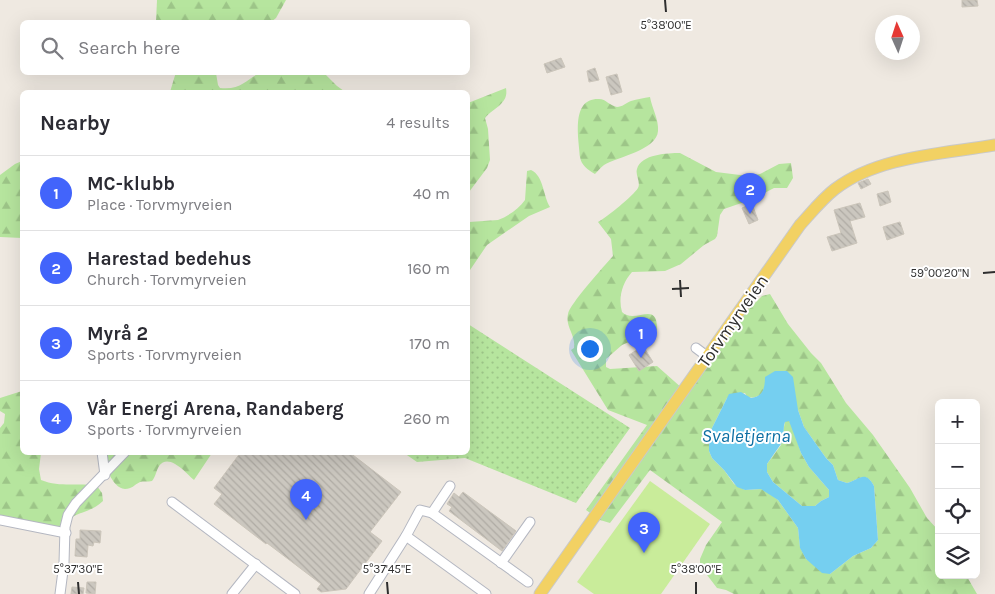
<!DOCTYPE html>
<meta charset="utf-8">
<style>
:root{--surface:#fff;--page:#f2f2f3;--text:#2b2b33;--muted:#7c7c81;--line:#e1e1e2;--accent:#4264fb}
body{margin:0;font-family:Karla,sans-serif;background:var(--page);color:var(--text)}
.controls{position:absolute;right:15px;bottom:15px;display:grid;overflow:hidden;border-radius:8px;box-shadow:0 5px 20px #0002}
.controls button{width:45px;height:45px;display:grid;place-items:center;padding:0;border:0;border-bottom:1px solid var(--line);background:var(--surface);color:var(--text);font:25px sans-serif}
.compass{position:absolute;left:875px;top:15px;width:45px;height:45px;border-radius:50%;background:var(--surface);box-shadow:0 5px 20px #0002;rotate:357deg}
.you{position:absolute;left:589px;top:348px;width:18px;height:18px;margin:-12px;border:4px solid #fff;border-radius:50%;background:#1a73e8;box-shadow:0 0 0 8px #1a73e833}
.badge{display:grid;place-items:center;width:32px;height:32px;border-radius:50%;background:var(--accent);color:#fff;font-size:16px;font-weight:700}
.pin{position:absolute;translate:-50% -41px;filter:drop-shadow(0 1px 2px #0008)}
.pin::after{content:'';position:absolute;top:26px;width:18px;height:15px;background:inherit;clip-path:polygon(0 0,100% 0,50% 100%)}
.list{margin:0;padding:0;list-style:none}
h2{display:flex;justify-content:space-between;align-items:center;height:65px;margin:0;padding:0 20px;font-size:21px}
h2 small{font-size:16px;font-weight:400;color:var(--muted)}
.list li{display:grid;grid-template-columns:32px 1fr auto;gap:15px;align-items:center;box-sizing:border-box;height:75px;padding:0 20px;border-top:1px solid var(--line)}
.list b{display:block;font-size:19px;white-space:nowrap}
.list p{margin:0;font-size:16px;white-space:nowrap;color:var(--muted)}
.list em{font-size:16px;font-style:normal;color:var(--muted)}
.icon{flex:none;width:28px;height:28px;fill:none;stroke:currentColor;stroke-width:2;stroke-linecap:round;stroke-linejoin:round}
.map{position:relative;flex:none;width:995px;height:594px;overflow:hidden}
.search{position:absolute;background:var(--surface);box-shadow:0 5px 20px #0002;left:20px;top:20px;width:450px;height:55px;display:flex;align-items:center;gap:12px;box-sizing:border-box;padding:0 18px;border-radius:8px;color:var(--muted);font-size:19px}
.panel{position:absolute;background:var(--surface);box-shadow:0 5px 20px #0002;left:20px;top:90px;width:450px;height:365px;border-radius:8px}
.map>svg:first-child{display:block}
</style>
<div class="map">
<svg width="995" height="594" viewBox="0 0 995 594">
<defs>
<pattern id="grass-dots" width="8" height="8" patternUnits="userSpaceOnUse" patternTransform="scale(1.25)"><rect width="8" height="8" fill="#b6e59e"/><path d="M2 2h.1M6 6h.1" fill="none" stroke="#9dc588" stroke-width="1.8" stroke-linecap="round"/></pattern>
<pattern id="forest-firs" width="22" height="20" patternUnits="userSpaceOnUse" patternTransform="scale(1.25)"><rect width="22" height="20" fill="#b6e59e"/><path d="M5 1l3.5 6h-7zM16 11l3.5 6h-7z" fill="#9dc588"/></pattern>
<pattern id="building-back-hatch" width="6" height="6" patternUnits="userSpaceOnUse" patternTransform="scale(1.25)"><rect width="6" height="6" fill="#cbc7bf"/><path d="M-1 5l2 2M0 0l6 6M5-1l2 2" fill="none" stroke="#afaba4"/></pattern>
</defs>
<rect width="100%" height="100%" fill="#efe9e1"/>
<path fill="url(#grass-dots)" d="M468,324L630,428L576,503L465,458L417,462L404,453L468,452Z"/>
<g fill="url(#forest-firs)" fill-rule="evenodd">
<path d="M157,0H286L276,18L271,22H156Z"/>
<path d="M176,72L216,73L218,85L220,88C244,91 248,75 264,72C283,70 305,72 324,73L337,86L344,91L381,92H170Z"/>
<path d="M506,88C509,104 494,107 485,118L488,129L490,160L487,168L469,192L468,198V103Z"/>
<path d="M650,97C652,108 659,120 658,131C657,150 617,157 604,165C600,168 598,171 595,174C588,170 581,165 580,157C579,139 570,98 599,99C606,99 610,106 617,107C622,107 626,103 631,101C637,99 644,98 650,97Z"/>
<path d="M680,153L716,172L748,176L760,174L779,164L791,163L793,178L787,188H774L753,199L724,209L720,215L717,236L715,239L704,245L681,264L665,271L632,272C622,283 618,298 622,312C635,325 658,299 657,330L622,345L606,359V367L610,369L657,366L683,389L743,315L762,296L770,294L788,324L811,353L821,363L846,403L873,435L910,488L927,518L939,531V575H966L977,594H734L726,590L717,588L704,571L700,564V559L706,545L722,522L650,470L610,523L600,520L586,510L647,425L608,410L571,350L574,348C576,335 565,327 568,314C569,305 605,265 613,256L611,239L598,222C607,217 633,196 638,188C641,182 635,175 637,169C641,154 668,153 680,153ZM765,386L798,410L804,427L826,458L833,465L838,480L847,483C858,480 866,470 874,486L878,540L871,548L853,556L830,574L806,559L800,547L798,528L778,500L765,490L761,489L745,490L734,484L724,470L712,458L709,451V434L727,398L745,393L747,397C756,399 763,395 765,386Z"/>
<path d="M22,161V238L0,237V175L15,164Z"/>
<path d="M531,170C544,176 543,196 550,207L529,216L487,245L468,273V204L469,222L498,220C508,216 519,209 525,200L527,171Z"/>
<path d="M22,391V452L41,453L39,469L41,480C61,488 79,482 97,486L102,493L103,501C85,518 67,508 60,537L0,521V428L4,423L5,414L0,411V398Z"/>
<path d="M785,421H789L792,425L801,453L809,467L829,490V497L821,501L815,506H802L773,482L767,472V464L781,445Z"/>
<path d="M102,453H212L194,480C187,474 169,452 159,466C156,471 156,476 152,481C148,482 143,481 140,482C134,485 132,489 125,489C111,488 105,463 102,453Z"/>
</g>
<path fill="#c9ec9a" d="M650,481L710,524L661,594H594L577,582Z"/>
<path fill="#75cff0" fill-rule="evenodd" d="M775,371H787L793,377L798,410L804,427L826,458L833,465L838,480L847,483C859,480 865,469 874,486L878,540L871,548L853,556L830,574L822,573L806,559L800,548L798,528L778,500L761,489L745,490L737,487L724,470L712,458L709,451V434L729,394L741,392L751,398C763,397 765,388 765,377ZM789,421L801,453L809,467L829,490V497L821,501L815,506H802L773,482L767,472V464L783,441L784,425L785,422Z"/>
<g fill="url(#building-back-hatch)" stroke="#cbc5ba">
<path d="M962,0H977L978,6L962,7Z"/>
<path d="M561,58L565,67L547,73L544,64Z"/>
<path d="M595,68L599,80L589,82L587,71Z"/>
<path d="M617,74L622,92L611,95L606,77Z"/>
<path d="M868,179L871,184L861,189L858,183Z"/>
<path d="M888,191L891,202L880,206L877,194Z"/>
<path d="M860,203L865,217L850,221L857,243L832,251L827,237L841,233L834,210Z"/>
<path d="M752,204L758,220L749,224L742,208Z"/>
<path d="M900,222L904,234L887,240L883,227Z"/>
<path d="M643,346L653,362L639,371L629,355Z"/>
<path d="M241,452H349L401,492L370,532L382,541L346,589L321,592L317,589L321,584L267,543L266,544L214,504L222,494L214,488Z"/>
<path d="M463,492L516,531L502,551L449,511L452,507L447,504L454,493L459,497Z"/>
<path d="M80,530L101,531L100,543L94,542L93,546L88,545L87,557L75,556L76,539H80Z"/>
<path d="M87,582H96L95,594L86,593Z"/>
<path d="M72,587L84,588L83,594H71Z"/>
</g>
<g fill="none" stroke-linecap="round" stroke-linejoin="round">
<g stroke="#b4b7c1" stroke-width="11">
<g id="minor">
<path d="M696,348L708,357"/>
<path d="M102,452L105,475"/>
<path d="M172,502L295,594"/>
<path d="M432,513L450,486"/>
<path d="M0,520L66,533"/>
<path d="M406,536L486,594"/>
<path d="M501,563L530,522"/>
<path d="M60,594L64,563L65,527L68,515L76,503L125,452"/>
<path d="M232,594L256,564"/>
<path d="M369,594L406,536L420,510L432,513L528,582"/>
</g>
</g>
<g stroke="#c9c9c9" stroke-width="13">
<path id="major" d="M540,594L800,225C811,213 822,199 835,189C878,156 943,154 995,145"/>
</g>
<use href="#minor" stroke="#fff" stroke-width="9"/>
<use href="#major" stroke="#f2d163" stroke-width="11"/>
</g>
<path fill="none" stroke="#2e2e2e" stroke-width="2" d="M665,0L666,12M983,273L995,272M680,280L681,297M672,289L689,288M78,582L79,594M387,582L388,594M696,582V594"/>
<g text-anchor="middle" stroke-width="4" stroke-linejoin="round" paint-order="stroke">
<g font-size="18" fill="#2e2e2e" stroke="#fff">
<text transform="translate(733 321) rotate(-55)" y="6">Torvmyrveien</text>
</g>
<g font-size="19" font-style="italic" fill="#0d6fa3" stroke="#fff">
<text x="746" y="442">Svaletjerna</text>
</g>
</g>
<g font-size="12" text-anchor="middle" fill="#2e2e2e" stroke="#fff" stroke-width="4" stroke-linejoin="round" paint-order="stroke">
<text x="666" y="29">5°38'00"E</text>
<text x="940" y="277">59°00'20"N</text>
<text x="78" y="573">5°37'30"E</text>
<text x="387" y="573">5°37'45"E</text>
<text x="696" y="573">5°38'00"E</text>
</g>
</svg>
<div class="controls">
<button>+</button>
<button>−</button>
<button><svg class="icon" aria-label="locate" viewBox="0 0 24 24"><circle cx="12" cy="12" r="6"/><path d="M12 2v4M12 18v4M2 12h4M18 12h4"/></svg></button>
<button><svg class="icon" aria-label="layers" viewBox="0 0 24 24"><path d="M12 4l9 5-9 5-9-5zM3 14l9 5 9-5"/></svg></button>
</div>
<svg class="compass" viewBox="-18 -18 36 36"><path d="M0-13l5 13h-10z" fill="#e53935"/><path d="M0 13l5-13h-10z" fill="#7c7c81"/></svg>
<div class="you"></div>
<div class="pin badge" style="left:641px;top:358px">1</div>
<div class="pin badge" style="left:750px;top:214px">2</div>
<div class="pin badge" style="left:644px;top:553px">3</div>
<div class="pin badge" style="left:306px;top:520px">4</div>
<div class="search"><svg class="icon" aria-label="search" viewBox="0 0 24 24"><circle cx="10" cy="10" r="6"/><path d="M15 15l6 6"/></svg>Search here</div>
<section class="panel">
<h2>Nearby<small>4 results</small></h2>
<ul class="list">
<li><span class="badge">1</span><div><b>MC-klubb</b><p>Place · Torvmyrveien</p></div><em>40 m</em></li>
<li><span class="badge">2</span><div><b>Harestad bedehus</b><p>Church · Torvmyrveien</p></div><em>160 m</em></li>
<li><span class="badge">3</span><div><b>Myrå 2</b><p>Sports · Torvmyrveien</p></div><em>170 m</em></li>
<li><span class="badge">4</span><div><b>Vår Energi Arena, Randaberg</b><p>Sports · Torvmyrveien</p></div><em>260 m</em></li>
</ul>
</section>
</div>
